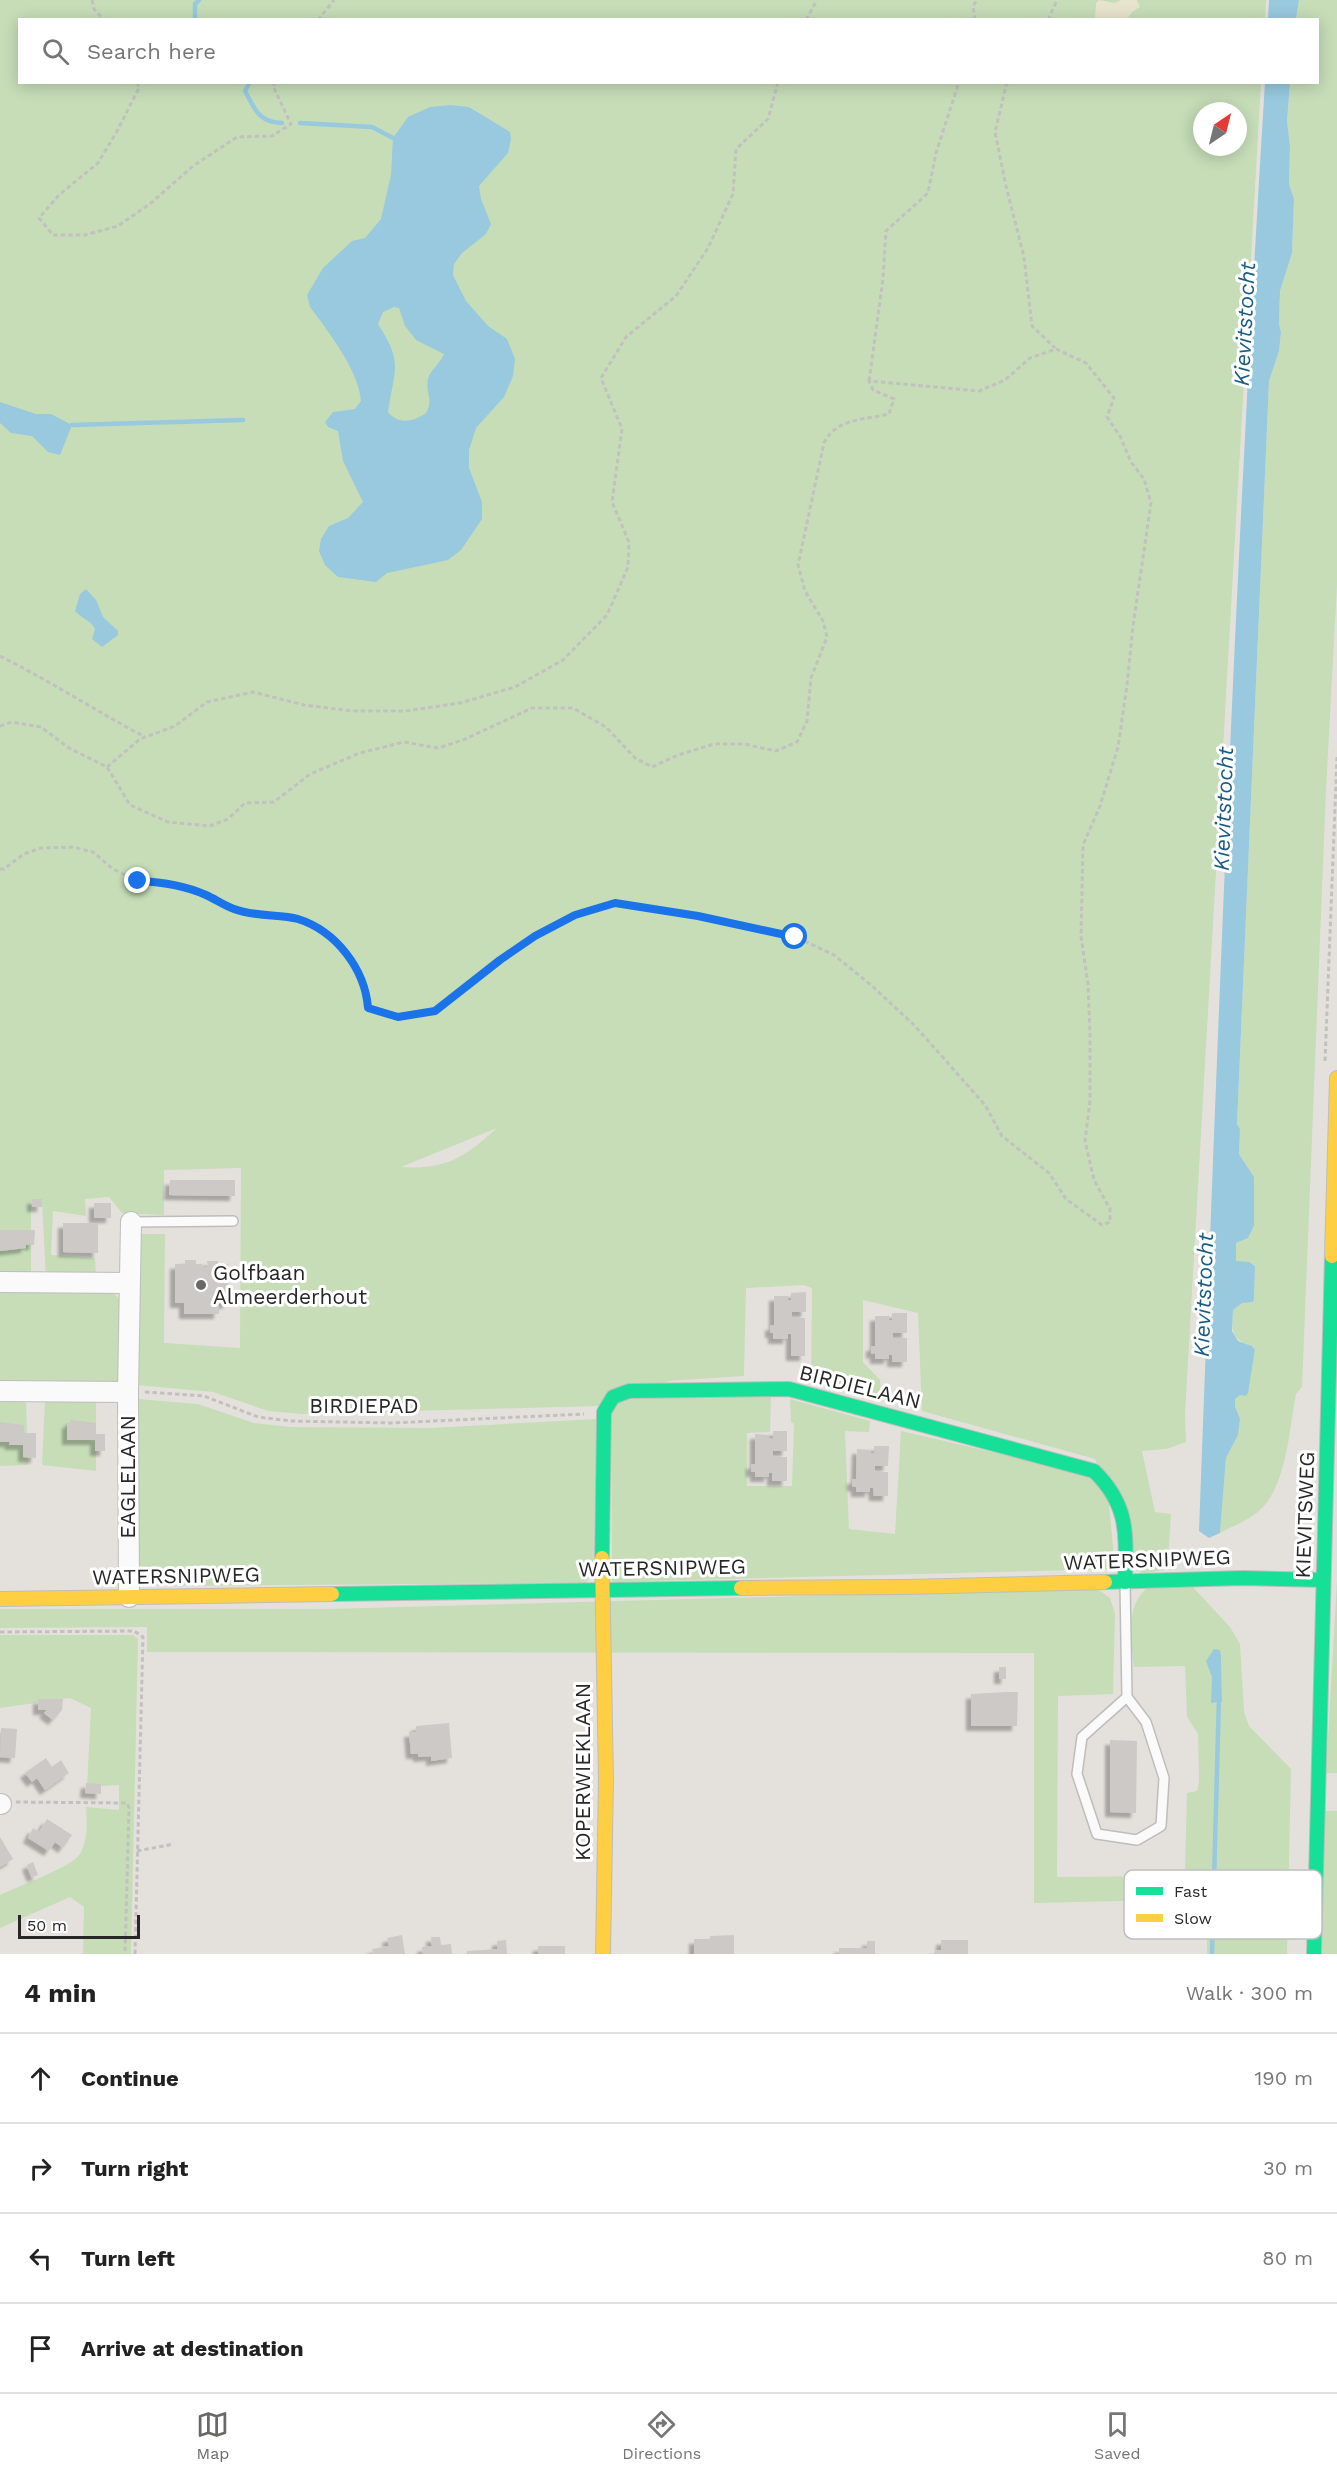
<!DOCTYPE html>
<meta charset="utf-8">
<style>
:root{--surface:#fff;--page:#f2f2f2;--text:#222;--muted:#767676;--line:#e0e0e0;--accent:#696866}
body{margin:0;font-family:"Work Sans",sans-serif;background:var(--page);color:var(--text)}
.compass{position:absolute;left:1193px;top:102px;width:54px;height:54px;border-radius:50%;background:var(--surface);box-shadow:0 3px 15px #0003;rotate:35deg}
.scale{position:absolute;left:18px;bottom:15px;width:122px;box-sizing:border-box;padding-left:6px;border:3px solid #272727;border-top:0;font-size:16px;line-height:21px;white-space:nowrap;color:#272727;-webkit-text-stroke:4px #fff;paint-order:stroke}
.stop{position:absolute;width:18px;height:18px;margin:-14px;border:4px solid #1a73e8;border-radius:50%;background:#fff}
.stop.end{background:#1a73e8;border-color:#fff;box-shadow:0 2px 6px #0008}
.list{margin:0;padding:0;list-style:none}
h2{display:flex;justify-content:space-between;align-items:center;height:78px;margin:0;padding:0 24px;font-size:26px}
h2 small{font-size:20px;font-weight:400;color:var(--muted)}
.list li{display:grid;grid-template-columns:39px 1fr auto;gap:18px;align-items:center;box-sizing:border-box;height:90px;padding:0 24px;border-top:2px solid var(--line)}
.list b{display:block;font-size:22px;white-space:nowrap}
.list em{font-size:20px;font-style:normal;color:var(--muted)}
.icon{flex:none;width:33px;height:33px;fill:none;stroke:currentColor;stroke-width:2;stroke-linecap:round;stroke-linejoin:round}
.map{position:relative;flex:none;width:1337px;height:1954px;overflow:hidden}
.search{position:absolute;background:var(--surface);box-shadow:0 3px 15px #0003;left:18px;right:18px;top:18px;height:66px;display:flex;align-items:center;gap:15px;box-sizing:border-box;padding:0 21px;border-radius:0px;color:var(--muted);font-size:22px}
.sheet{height:438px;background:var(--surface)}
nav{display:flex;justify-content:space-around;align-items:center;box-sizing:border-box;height:84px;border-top:2px solid var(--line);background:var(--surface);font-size:16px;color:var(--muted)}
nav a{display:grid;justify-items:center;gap:3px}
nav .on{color:var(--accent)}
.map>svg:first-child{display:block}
</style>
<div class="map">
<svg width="1337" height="1954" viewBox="0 0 1337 1954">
<defs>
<filter id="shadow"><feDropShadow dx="-5" dy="5" stdDeviation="1.5" flood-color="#0004"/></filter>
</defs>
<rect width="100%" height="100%" fill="#e4e1dc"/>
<g fill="#c6ddb8" fill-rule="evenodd">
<path d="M0,0H1266L1265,20H20V82L1261,83L1185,1414L1186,1442L1166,1449L1142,1451L1155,1512L1171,1514L1168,1558L1164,1570L1141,1574L1095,1459L922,1411L918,1313L863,1300V1362L880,1380L881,1402L811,1383L812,1288L803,1285L746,1288L744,1376L669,1381L597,1406L302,1414L268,1411L213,1392L136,1385L137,1234H165L164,1343L240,1348L241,1168L164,1170V1215L122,1213L109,1197L85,1199L86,1216L53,1211L51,1255L95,1258L96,1277L46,1278L42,1203L31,1202V1274L0,1275ZM1202,111H1238V147H1202ZM497,1128C465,1157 446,1170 401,1167Z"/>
<path d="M1299,0H1337V585L1326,790L1302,1387L1296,1394C1289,1429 1287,1484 1261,1509C1251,1519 1233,1526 1220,1533L1226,1458L1238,1435L1240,1419L1235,1406V1399L1249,1386L1255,1350L1252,1346C1230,1338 1232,1332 1233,1310L1242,1303L1253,1302L1254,1299L1255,1266L1249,1262H1235L1236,1243L1248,1238L1254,1226V1177L1239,1154L1240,1129L1237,1124L1269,381L1279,351L1281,332L1279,324L1280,291L1292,253L1294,199L1289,184L1290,146L1287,121L1290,83L1318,82V20L1296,19Z"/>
<path d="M0,1290H100L115,1294L123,1305L122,1372L117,1382L107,1386L0,1385Z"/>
<path d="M771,1395L770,1432L747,1433V1486H792L794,1424L791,1422L790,1399L870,1421L869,1432L845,1431L849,1529L895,1534L901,1431L1091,1475L1108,1493L1115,1569L612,1582L611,1408L620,1399Z"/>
<path d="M96,1398V1471L42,1465L45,1399Z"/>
<path d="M138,1399L198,1404L254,1423L291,1427L431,1428L596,1419L594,1570L586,1583L138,1586L134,1578Z"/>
<path d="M0,1402H26L28,1465L0,1466Z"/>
<path d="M1337,1581V1773H1326Z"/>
<path d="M1191,1585L1230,1627L1240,1644L1244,1712L1249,1726L1291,1769L1287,1954H1207V1899L1034,1903V1653L147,1652V1627L0,1628V1609H328L1096,1588L1110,1598L1115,1614L1113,1694L1058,1696L1057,1877L1183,1876L1185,1870L1187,1793L1197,1791L1199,1781L1198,1734L1187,1717L1185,1666L1134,1667C1131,1642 1125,1607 1146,1589ZM1221,1657L1222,1702L1212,1703V1677Z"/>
<path d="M0,1635H133L138,1639L131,1954H83L84,1907L70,1897L0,1928V1895C16,1887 72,1867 80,1854C88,1840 87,1823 86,1807L119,1810V1785L87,1787L91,1708L70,1698L0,1708Z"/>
<path d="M1325,1811H1337V1954H1322Z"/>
</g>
<path fill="#e7e3cc" d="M1099,0L1115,3L1121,0H1137L1140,7L1132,12L1127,19H1095L1096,3Z"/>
<g fill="#98c9de" fill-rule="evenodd">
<path d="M1269,0H1299L1296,19H1268Z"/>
<path d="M1265,82L1290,83L1287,121L1290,146L1289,184L1294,199L1292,253L1280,291L1279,324L1281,332L1279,351L1269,381L1237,1124L1240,1129L1239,1154L1254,1177V1226L1248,1238L1236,1243V1261L1249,1262L1255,1266L1254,1299L1253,1302L1242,1303L1233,1310L1232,1331L1238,1341L1252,1346L1255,1350L1248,1393L1246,1396L1240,1395L1235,1399V1406L1240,1419L1238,1435L1226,1458L1220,1533L1209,1538L1199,1531C1217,1048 1235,565 1265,82Z"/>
<path d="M451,105L469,107L510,132L511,139L508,153L479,186L481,199L491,224L486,234L462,253L454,264L453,275L466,301L488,326L507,339L515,359L513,376L504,397L476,428L469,450V468L482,502V519L461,550L448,560L387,573L376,582L338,577L325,565L319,551L321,539L329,526L348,518L363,502L343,461L338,431L328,427L325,422L333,412L355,409L361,401C359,371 328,331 310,307L307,295L323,268L352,241L365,238L381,219L391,175L393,138L408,117L430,107ZM394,307L399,308L405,326L416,340L444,354C440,364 430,370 428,379C425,393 434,399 426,413C413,422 399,425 388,412C394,369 404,364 378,324L383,312Z"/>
<path d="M0,402L36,414H51L72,425L60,455L48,452L32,436L11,433L0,423Z"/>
<path d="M86,589L96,600L103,617L118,631V635L102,647L92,639L95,629C91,620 82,619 75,611L80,594Z"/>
<path d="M1214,1649L1220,1650L1221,1657L1222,1702L1211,1703L1212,1677L1206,1661Z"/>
</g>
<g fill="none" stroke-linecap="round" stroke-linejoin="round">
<g stroke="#98c9de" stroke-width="4.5">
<path d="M195,20V4L199,0"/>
<path d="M250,82L245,91C255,109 258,122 282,123"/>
<path d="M300,123L372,127L393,138"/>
<path d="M72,425L243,420"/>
<path d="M1212,1954L1219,1696"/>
</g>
</g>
<g fill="#ccc9c6" filter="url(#shadow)">
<path d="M170,1180H235V1196L169,1195Z"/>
<rect x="32" y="1199" width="10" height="8"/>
<rect x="94" y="1203" width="17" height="15"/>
<path d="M63,1223H98V1253L63,1252Z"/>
<path d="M0,1230H35L34,1245H26V1248L0,1251Z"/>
<path d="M185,1260H196V1264H202V1267H208L207,1261H218V1264H228V1304L219,1303V1314H184V1303H175V1264H185Z"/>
<path d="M806,1292V1312H792V1318H805V1356H791V1334H788V1339H773V1333H770V1325L774,1326V1296H788V1300H791V1293Z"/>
<path d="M892,1313H907V1333H893V1338H907V1362H892V1355H889V1359H875V1353L871,1354V1346H875V1316H889V1320H892Z"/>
<path d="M70,1420L96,1423V1434H105V1451H95V1440H67V1423H70Z"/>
<path d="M0,1422L24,1425V1433H36V1458L23,1457V1445H9L10,1442H0Z"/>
<path d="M773,1431H787V1451H773V1457H787V1481H772V1473H769V1477H755V1472H751V1464H755V1434L769,1435V1438L773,1439Z"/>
<path d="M874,1446H889L888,1466H875L874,1472H888V1496H874L873,1488H870V1492H856V1487L852,1486V1479H856L857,1449L871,1450V1453H874Z"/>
<rect x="999" y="1667" width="7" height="12"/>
<path d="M1006,1692H1018L1017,1726H971V1694Z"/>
<path d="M38,1699H63L62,1710L53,1720L44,1713L47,1710H38Z"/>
<path d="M449,1723L452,1758L431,1761V1756L418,1757V1754H411L409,1732H416V1726Z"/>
<path d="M1,1728L17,1729L15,1758L0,1757Z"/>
<path d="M1110,1740L1137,1741L1136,1813L1110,1812Z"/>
<path d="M46,1758L52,1767L61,1760L69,1773L45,1790L37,1778L32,1782L25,1773Z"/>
<path d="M86,1783L101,1784V1794L85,1793Z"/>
<path d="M47,1819L72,1835L63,1848L55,1842L49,1851L28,1838L33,1828L39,1832Z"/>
<path d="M0,1837L13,1859L0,1867Z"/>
<path d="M33,1862L38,1875L32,1877L27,1865Z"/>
<path d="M402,1935L405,1954H373L372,1949L389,1946L387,1938Z"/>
<path d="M734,1935V1954H694V1939H710V1936Z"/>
<path d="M431,1937H440L441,1945L451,1944L452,1954H423L422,1947L432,1946Z"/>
<path d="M506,1940L507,1954H467V1951L497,1949V1941Z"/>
<path d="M941,1940H968V1954H936V1950H941Z"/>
<path d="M867,1941H875V1954H839V1948H867Z"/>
<rect x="538" y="1946" width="27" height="8"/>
</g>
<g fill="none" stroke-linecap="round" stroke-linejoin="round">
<g stroke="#bebdbd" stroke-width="12">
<g id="lane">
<path d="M131,1222L233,1221"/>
<path d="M1125,1583L1127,1697L1146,1722L1164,1778L1161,1826L1137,1840L1097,1834L1077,1774L1082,1737L1127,1697"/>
</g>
</g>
<g stroke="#bebdbd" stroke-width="22">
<g id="street">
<path d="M0,1282L129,1283"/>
<path d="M0,1391L128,1392"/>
<path d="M129,1597L128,1392L131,1222"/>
<path d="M0,1804H1"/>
</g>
</g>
<g stroke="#bebdbd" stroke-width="16">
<g id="fast">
<path d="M602,1558L604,1412L613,1397L629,1391L789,1389L1094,1471C1130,1506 1126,1536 1125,1582"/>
<path d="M1105,1582L1243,1578L1323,1580"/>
<path d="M332,1594L741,1588"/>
<path d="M1314,1954L1332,1256"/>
</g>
</g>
<g stroke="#bebdbd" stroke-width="16">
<g id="slow">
<path d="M1332,1256L1337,1078"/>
<path d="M602,1558L606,1780L603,1954"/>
<path d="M741,1588L906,1587L1105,1582"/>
<path d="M0,1599L332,1594"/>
</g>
</g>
<g stroke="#c2c1c0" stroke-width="3" stroke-dasharray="4.5 3" stroke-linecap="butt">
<path d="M92,0L94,9L104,20"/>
<path d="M318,20L334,0"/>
<path d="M806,20L817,0"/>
<path d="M975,20L973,6L977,0"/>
<path d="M1048,20L1057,0"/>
<path d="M137,82L139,88L116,133L98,163L59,195L39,218L53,235H85L118,226L151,203L193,166L237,137L272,136L291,124L273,86L275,82"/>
<path d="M1007,82L995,132L1006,186L1024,257L1032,326L1055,348"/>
<path d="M869,381L883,279L886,231L928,193L936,153L959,82"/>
<path d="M0,656C50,681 96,711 145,737"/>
<path d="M0,726L12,722L41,727L69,748L107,767L130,805L168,822L210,826L228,819L245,803L274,802L310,774L360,753L404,742L438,748L463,740L532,708H573L606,727L635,758L652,767L678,755L714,744H744L776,751L797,742L807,721L811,678L827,637L823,621L805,591L798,565L824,443C836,418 865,420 889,414L894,399L873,390L869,381L979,391L1005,380L1030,358L1056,349L1086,363L1114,398L1107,417L1120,436L1131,462L1144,479L1151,503L1133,626L1127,685L1118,747L1100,806L1083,845L1081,936L1088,984L1090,1034V1101L1085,1141L1094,1180L1110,1209V1222L1102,1225L1066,1199L1049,1173L1002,1136L985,1105L955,1071L914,1025L871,985L834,955L796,937L698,916L615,903L575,915L535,936L500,960L435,1011L398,1016L368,1008L367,990L352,962L333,937L298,919L266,917L235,909L203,893L167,882L138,881L113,869L93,852L73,847L41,848L24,854L4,869H0"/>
<path d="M107,767L140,739L175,726L207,702L253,692L304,705L352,711H405L460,703L515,687L563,660L607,615L628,567L629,542L612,502L622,429L601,378L626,337L676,296L708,248L733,194L736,149L768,119L778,82"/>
<path d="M1325,1061L1337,757"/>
<path d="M145,1392L204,1396L258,1417L291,1421L392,1423L584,1414"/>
<path d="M0,1632L134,1631L143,1637L135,1954"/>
<path d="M16,1802L127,1803L129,1808L125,1954"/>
<path d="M137,1851L174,1844"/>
</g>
<use href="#lane" stroke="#fbfafa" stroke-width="9"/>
<use href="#street" stroke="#fbfafa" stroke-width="20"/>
<use href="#fast" stroke="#16e098" stroke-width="14"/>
<use href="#slow" stroke="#ffcf43" stroke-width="14"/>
</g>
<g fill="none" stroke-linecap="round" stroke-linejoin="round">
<path stroke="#1a73e8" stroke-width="8" d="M138,881C161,882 184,885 206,895C215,899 225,906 234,909C255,917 280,914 298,919C336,931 365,969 368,1008L398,1017L435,1011L500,960L535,936L575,915L615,903L698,916L795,937"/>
</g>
<circle fill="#696866" stroke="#fff" stroke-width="2" cx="201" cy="1285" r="6"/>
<g text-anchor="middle" stroke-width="6" stroke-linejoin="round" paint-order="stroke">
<g font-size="21" fill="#272727" stroke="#fff" text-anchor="start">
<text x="213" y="1280">Golfbaan<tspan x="213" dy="24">Almeerderhout</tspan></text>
</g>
<g font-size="21" fill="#272727" stroke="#fff">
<text transform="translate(860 1387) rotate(14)" y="7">BIRDIELAAN</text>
<text x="364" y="1413">BIRDIEPAD</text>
<text transform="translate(128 1477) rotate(-90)" y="7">EAGLELAAN</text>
<text transform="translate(1305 1515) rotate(-88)" y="7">KIEVITSWEG</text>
<text transform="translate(1147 1560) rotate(-2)" y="7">WATERSNIPWEG</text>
<text transform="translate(662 1568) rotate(-1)" y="7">WATERSNIPWEG</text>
<text transform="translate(176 1576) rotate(-1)" y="7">WATERSNIPWEG</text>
<text transform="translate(583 1772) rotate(-90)" y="7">KOPERWIEKLAAN</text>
</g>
<g font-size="22" font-style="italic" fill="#1b5c86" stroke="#fff">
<text transform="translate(1244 324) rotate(-87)" y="8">Kievitstocht</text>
<text transform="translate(1223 809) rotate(-88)" y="8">Kievitstocht</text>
<text transform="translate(1203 1295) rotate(-88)" y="8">Kievitstocht</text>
</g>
</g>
<rect x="1124" y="1870" width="198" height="69" rx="9" fill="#fff" stroke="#bebebe" stroke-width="1.5"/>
<rect x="1136" y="1887" width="27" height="8" fill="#16e098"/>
<rect x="1136" y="1914" width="27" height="8" fill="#ffcf43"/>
<g font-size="16" fill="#272727">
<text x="1174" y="1897">Fast</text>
<text x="1174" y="1924">Slow</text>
</g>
</svg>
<svg class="compass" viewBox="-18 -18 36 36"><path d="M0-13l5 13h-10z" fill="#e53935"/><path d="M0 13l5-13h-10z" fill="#767676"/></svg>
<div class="scale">50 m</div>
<div class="stop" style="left:795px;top:937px"></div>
<div class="stop end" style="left:138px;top:881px"></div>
<div class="search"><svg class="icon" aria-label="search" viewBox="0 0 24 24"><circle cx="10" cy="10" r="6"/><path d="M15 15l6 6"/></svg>Search here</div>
</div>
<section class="sheet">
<h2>4 min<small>Walk · 300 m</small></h2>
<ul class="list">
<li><svg class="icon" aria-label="ahead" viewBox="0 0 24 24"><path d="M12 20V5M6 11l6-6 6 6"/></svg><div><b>Continue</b></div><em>190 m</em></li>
<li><svg class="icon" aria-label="right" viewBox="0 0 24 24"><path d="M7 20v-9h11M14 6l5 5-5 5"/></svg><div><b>Turn right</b></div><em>30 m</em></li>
<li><svg class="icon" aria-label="left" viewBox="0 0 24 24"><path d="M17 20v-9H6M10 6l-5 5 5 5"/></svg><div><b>Turn left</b></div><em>80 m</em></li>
<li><svg class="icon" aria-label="arrive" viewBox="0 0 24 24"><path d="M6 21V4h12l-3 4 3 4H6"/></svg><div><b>Arrive at destination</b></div></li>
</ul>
</section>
<nav>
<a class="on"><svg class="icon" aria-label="map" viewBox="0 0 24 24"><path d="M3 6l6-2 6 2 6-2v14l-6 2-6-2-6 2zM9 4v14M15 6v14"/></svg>Map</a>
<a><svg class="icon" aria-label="directions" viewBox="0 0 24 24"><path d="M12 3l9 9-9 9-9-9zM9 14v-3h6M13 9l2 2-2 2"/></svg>Directions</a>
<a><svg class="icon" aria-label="saved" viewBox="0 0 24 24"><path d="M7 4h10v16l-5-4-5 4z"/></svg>Saved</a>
</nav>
